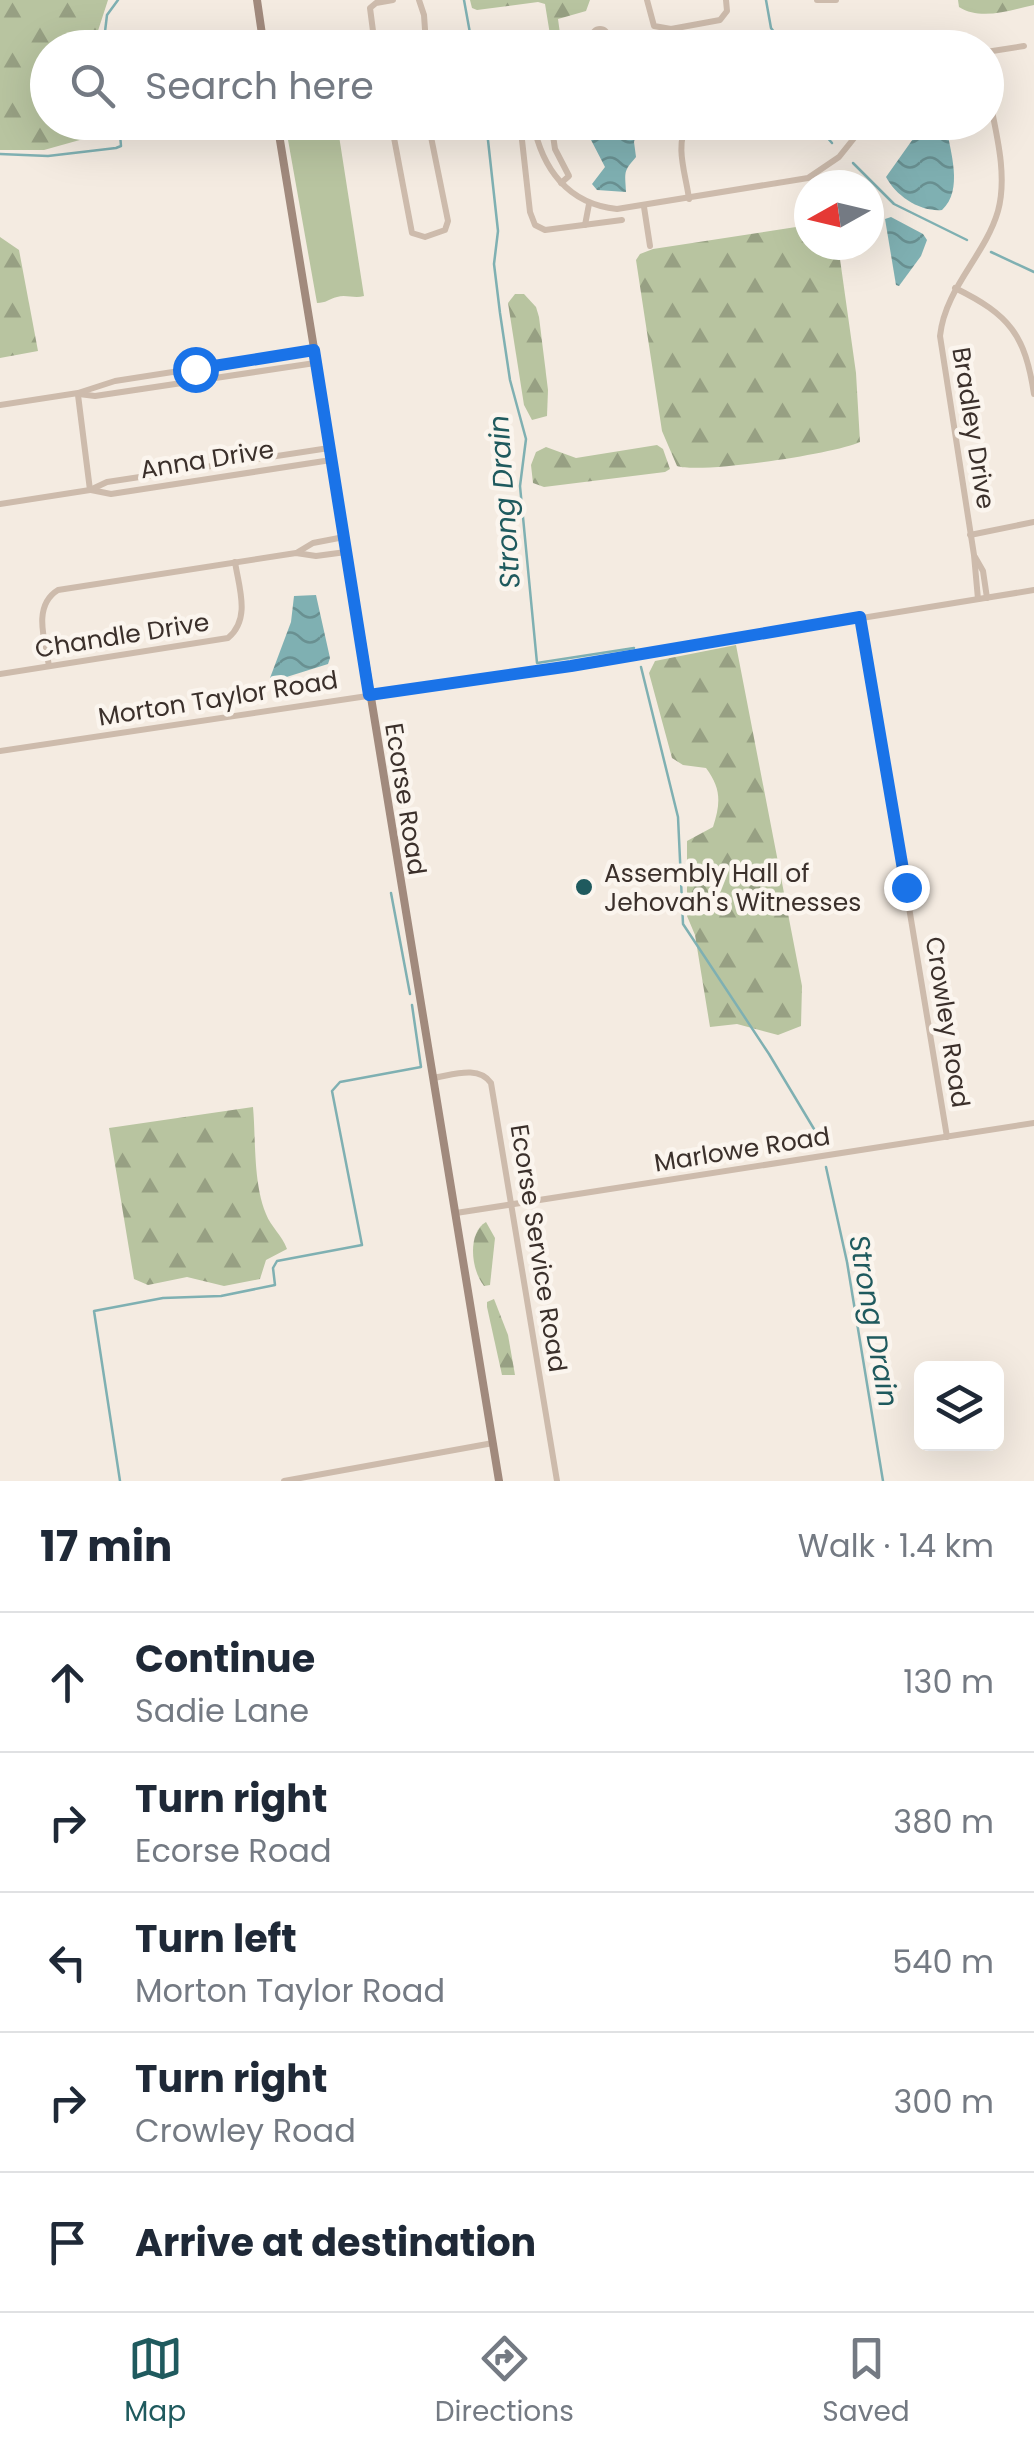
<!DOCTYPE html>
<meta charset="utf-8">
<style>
:root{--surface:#fff;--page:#f2f2f3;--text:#1f2937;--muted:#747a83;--line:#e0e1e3;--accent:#1f5a5e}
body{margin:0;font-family:Poppins,sans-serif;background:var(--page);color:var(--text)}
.controls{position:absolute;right:30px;bottom:30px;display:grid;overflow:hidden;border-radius:15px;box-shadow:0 10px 40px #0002}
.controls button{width:90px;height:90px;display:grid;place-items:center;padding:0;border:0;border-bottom:2px solid var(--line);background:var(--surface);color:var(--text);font:50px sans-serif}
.compass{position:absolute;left:794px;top:170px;width:90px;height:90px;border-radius:50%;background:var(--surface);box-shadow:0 10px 40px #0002;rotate:262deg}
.stop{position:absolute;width:30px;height:30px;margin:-22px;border:8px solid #1a73e8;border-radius:50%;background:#fff}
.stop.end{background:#1a73e8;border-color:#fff;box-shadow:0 2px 10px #0008}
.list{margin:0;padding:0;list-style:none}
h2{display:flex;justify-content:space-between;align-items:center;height:130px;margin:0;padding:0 40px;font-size:42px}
h2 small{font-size:32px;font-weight:400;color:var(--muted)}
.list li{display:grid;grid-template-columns:65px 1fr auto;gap:30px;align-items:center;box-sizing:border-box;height:140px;padding:0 40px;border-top:2px solid var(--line)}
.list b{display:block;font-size:38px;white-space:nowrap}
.list p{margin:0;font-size:32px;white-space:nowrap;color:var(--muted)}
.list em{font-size:32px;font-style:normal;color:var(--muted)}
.icon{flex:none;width:55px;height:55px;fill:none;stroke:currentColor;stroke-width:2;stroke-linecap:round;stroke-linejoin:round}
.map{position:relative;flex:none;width:1034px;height:1481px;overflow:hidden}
.search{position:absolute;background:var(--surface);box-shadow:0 10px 40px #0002;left:30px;right:30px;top:30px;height:110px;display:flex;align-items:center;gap:25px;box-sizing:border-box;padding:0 35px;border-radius:55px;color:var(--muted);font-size:38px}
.sheet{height:830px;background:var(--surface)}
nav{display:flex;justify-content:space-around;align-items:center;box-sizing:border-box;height:140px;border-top:2px solid var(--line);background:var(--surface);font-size:28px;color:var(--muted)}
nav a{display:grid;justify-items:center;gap:5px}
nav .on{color:var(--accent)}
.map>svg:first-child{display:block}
</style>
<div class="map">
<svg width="1034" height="1481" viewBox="0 0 1034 1481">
<defs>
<pattern id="forest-firs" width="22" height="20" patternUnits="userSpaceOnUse" patternTransform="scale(2.5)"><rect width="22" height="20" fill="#b8c4a0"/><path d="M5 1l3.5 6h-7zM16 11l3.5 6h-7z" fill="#97a083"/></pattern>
<pattern id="water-waves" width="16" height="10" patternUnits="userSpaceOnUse" patternTransform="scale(2.5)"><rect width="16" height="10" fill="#7fb0b2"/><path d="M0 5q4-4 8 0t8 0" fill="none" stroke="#699091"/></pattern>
</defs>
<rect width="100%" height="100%" fill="#f4ebe1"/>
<path fill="#b8c4a0" d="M285,123H337L364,296C354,299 346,294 337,297C329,299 326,303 317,303Z"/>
<g fill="url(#forest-firs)">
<path d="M0,0H108L95,40L96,47L48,48V122L111,123L112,131L44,150H0Z"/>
<path d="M470,0H590L586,11L558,19L562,48L552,47L545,4L538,2L477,10L472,8Z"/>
<path d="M958,0H1034V5C1010,10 981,21 959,7Z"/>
<path d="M809,225V245H838L856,373L860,442C834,454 701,474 677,466L662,431L636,260L640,254L653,249Z"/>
<path d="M0,237L19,250L38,351L0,358Z"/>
<path d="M515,294H524L536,307L539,317L548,390L547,416L532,420L524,405L508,303Z"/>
<path d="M657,445L663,449L670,469L665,472L544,487L533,483L531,465L536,452L546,447L576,458Z"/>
<path d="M736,645L802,986L801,1026L778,1035L737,1024L710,1027L695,935L687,916V841L713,827C721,803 721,788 706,768L683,765L672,758L649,673L655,661Z"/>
<path d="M253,1107C256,1140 253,1182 266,1214C271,1227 282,1235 287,1249L266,1260L260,1279L224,1286L187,1277L148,1285L134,1279L109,1128Z"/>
<path d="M486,1222L495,1238L490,1285L484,1286C471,1270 467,1233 486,1222Z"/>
<path d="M494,1299L508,1335L515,1375H502L487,1307V1302Z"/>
</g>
<g fill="url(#water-waves)">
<path d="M925,122L944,123L946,125C950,151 964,190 942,210C920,212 896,196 886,177Z"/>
<path d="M629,123H639L634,142L636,157C623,172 625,171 626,192L597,190L592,184L605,167L590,138L589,130L595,125Z"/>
<path d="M891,217L923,234L927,240L921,256L899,286L896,285L885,219Z"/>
<path d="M316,595L330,658L328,664L277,680L270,678L291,622L294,596Z"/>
</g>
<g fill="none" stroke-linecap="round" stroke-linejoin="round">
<g stroke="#7fb0b2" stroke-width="2.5">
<path d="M464,0L472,44"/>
<path d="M766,0L771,28L786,48"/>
<path d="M103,48L107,15L118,0"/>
<path d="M486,122L498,231L494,264L500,313L510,380L526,439L520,486L537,663L634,648"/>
<path d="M814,122L832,143"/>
<path d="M0,154L48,156L116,148L121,146L119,122"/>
<path d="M853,163L894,204L967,240"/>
<path d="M991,252L1034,272"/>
<path d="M641,667L678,817L683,924L769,1054L823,1144"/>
<path d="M391,893L410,994"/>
<path d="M826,1167L847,1262L883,1481"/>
<path d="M120,1481L94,1311L163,1298L221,1296L275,1285L273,1268L277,1261L362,1245L332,1091L340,1082L421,1067L412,1005"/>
</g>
<g stroke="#cdbbac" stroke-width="6">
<path d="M419,0L424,15L426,44"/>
<path d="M647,0L654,26L671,29L720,20L727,11L726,0"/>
<path d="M817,0H836"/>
<circle cx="600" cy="37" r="8"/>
<path d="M381,48L373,31L370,8L376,3L393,0"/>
<path d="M401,48L421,43L451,48"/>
<path d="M493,48C498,38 509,34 519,38L522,48"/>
<path d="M986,52L1024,46"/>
<path d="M391,122L412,233L425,237L445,230L448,221L428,122"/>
<path d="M520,122L530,212L535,225L545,230L622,220"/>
<path d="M533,122C542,169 568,204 617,209L808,178L839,157L867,122"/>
<path d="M551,122L555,149L569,176L561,183"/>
<path d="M688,122C674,146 686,174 689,199"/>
<path d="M644,207L650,246"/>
<path d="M585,225L589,204"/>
<path d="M955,288C1010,315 1025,335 1034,394"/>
<path d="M79,394L95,396L315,363"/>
<path d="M78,395L90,490"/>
<path d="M0,405L78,393L115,381L314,350"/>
<path d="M91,490L111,494L331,460"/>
<path d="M0,504L90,490L107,482L329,448"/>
<path d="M970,535L1034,522"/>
<path d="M298,552L313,543L344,537"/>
<path d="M975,557L983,571L987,598"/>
<path d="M978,599L974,555L940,336C945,288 985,256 998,211C1009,171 993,122 986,81"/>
<path d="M861,617L947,1137"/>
<path d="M49,666C45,641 32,606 58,590L296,553L316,556L346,552"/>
<path d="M0,674L228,638C251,619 239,588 235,562"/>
<path d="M0,751L561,667L1034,590"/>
<path d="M433,1078C453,1075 478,1065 491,1083L557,1481"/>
<path d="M456,1213L1034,1123"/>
<path d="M284,1481L493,1443"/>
</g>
<g stroke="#a18a7d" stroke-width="8">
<path d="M257,0L264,48"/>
<path d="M277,122L499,1481"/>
</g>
</g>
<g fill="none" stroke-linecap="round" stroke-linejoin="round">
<path stroke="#1a73e8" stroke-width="12" d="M195,369L314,350L369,695L571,666L860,617L906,887"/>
</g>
<circle fill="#1f5a5e" stroke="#fbf5ee" stroke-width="4" cx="584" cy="887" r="10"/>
<g text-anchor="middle" stroke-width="9" stroke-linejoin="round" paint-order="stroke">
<g font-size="25" fill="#3b302b" stroke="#fbf5ee">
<text transform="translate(974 428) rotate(81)" y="9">Bradley Drive</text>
<text transform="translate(207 459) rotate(-9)" y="9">Anna Drive</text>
<text transform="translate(122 635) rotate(-9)" y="9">Chandle Drive</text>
<text transform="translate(218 698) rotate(-9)" y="9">Morton Taylor Road</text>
<text transform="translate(406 799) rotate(81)" y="9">Ecorse Road</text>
<text transform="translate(948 1022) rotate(81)" y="9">Crowley Road</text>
<text transform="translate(742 1149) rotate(-9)" y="9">Marlowe Road</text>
<text transform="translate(539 1248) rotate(81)" y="9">Ecorse Service Road</text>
</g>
<g font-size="25" fill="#3b302b" stroke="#fbf5ee" text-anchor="start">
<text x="604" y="882">Assembly Hall of<tspan x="604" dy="29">Jehovah's Witnesses</tspan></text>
</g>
<g font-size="28" font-style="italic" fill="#1f5a5e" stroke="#fbf5ee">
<text transform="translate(504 502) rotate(-94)" y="10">Strong Drain</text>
<text transform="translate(874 1321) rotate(80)" y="10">Strong Drain</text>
</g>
</g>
</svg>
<div class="controls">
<button><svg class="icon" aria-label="layers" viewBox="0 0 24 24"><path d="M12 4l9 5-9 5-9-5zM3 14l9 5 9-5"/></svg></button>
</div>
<svg class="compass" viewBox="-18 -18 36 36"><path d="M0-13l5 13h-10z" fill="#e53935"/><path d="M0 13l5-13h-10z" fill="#747a83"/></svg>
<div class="stop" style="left:195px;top:369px"></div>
<div class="stop end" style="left:906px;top:887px"></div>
<div class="search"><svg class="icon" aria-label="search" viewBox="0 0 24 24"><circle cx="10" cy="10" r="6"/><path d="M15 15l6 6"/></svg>Search here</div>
</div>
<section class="sheet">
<h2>17 min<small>Walk · 1.4 km</small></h2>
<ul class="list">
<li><svg class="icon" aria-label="ahead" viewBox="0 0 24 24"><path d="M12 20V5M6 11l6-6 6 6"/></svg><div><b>Continue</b><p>Sadie Lane</p></div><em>130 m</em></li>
<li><svg class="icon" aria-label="right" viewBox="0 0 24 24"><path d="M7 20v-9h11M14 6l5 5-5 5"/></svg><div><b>Turn right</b><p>Ecorse Road</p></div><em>380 m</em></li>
<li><svg class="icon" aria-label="left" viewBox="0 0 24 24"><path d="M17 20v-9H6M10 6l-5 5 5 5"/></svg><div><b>Turn left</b><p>Morton Taylor Road</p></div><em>540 m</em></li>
<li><svg class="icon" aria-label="right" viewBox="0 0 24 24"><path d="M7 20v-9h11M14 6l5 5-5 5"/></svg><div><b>Turn right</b><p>Crowley Road</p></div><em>300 m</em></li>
<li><svg class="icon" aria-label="arrive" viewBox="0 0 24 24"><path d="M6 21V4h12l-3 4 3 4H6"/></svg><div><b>Arrive at destination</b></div></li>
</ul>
</section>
<nav>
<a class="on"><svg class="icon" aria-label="map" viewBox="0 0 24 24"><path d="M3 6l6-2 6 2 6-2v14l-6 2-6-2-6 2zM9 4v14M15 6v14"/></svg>Map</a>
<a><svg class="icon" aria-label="directions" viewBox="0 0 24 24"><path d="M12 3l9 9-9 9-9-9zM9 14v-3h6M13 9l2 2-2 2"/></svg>Directions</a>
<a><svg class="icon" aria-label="saved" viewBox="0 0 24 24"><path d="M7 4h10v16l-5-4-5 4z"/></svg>Saved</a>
</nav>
